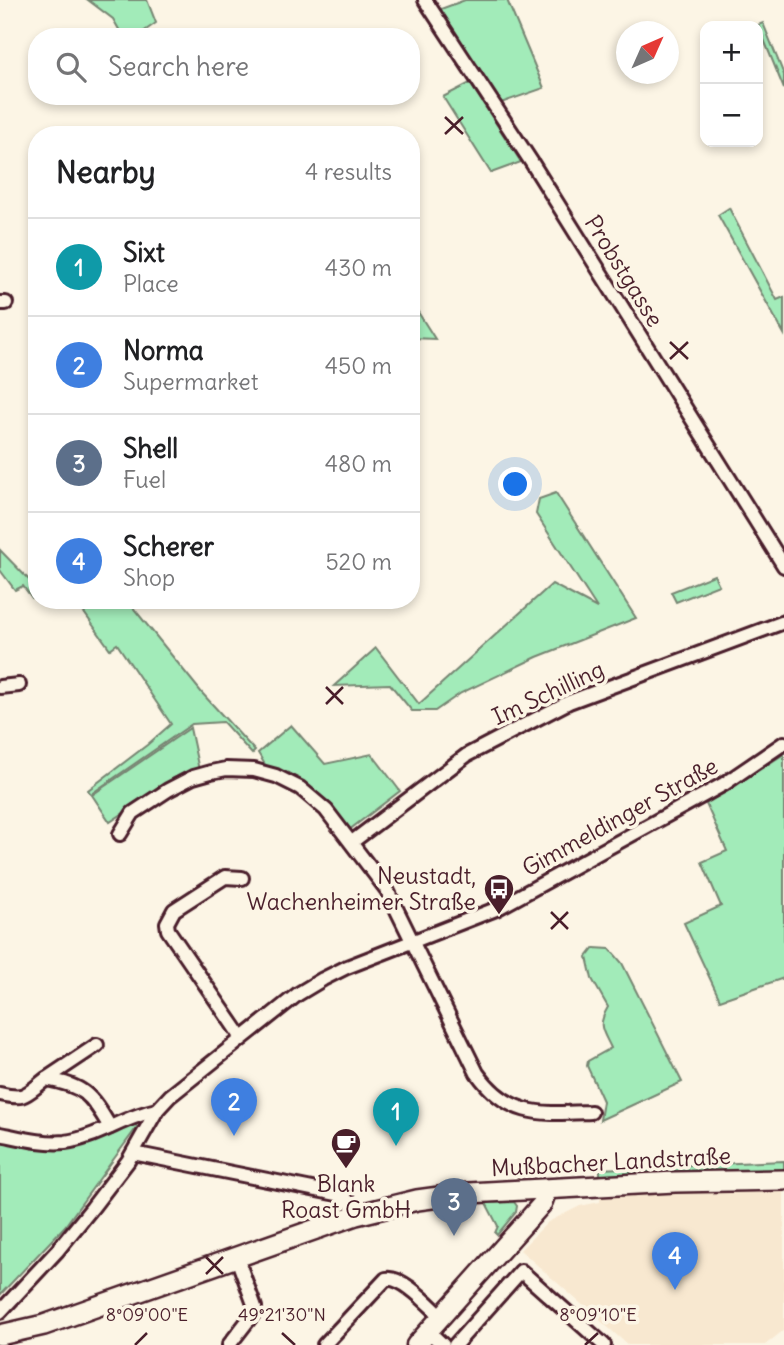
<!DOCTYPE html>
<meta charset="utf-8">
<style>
:root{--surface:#fff;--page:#f2f2f2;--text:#202124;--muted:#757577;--line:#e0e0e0;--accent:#1a73e8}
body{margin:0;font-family:Delius,sans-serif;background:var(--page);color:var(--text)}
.controls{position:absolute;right:21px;top:21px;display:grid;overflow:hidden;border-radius:14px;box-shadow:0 4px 10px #0003}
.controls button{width:63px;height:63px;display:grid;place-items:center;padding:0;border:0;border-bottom:2px solid var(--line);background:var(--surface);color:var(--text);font:35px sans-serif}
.compass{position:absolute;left:616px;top:21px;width:63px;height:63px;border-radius:50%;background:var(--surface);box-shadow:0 4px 10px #0003;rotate:45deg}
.you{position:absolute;left:516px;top:485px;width:24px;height:24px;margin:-18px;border:5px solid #fff;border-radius:50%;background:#1a73e8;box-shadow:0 0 0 10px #1a73e833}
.badge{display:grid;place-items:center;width:46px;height:46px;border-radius:50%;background:var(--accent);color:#fff;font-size:23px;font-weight:700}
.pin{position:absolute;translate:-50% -58px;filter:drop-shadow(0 2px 4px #0008)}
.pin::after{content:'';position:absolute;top:37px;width:24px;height:21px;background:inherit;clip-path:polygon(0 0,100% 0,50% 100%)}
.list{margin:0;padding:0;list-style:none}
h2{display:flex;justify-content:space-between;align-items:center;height:91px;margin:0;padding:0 28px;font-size:30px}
h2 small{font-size:23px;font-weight:400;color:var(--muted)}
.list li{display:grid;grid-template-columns:46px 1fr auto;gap:21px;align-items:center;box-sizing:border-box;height:98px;padding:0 28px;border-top:2px solid var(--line)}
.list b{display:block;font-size:26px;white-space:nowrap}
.list p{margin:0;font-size:23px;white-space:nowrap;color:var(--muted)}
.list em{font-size:23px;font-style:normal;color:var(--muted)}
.icon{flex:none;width:38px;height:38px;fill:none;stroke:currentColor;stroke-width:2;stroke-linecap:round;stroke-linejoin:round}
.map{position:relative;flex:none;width:784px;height:1345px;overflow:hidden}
.search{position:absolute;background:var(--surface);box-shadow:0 4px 10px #0003;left:28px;top:28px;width:392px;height:77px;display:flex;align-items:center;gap:18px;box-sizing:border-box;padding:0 24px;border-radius:28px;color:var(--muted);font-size:26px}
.panel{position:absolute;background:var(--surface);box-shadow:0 4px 10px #0003;left:28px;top:126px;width:392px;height:483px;border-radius:28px}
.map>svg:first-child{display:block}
</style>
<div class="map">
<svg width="784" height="1345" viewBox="0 0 784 1345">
<rect width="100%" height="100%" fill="#fcf5e5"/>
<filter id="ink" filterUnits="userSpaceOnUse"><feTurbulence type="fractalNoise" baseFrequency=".0143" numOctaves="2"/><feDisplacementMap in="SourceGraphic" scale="14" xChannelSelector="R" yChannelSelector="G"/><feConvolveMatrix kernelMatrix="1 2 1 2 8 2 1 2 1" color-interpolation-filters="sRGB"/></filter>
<g filter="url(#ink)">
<path fill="#f8e8d0" d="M784,1188V1330L765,1345H628L520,1250L548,1222L580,1206L600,1202V1195Z"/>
<g fill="#a2ebb9" stroke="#768572" stroke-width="2">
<path d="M88,0H147L156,23L136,37H118L121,33L113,19Z"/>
<path d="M465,0H507L544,88L498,104L438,10Z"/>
<path d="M763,23L784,75V89L758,25Z"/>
<path d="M470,83L521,162L491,173L443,97Z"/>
<path d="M729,208L777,300L784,297V334L718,215Z"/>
<path d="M411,301L435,339L411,338Z"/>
<path d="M556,493L636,618L537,657L461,693L435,711H412L390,684L334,686L376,648L419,704L552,584L597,608L536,514L539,499Z"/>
<path d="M0,550L33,584L37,581V595L32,598L23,586L15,590L0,570Z"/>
<path d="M714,575L719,585L676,602L671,592Z"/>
<path d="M75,600H127L202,693L255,751L252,754L223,722L192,724L91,794L88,790L147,745L171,724L117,644L110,649Z"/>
<path d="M291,725L325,764L372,754L400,791L349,830C321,796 311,781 267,768L258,753Z"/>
<path d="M190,728L199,770L175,779L110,822L92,795Z"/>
<path d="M784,754V978L720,1000L684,923L721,906L702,862L727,851L706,804Z"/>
<path d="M594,948L610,949L622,963L682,1082L600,1120L603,1101L587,1066L588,1061L611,1048C602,1029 597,1026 608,1007L592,979L587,957Z"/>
<path d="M134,1122L137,1127L65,1226L0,1295V1141L60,1150L94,1141Z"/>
<path d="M784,1161V1172L600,1181V1169Z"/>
<path d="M514,1202L517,1206L516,1212L497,1235L495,1233L498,1226L486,1203Z"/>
</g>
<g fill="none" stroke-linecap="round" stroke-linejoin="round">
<g stroke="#4a1f2b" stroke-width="18">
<g id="street">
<path d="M425,0L532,163L784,566"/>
<path d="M0,303H6"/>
<path d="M0,687L19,685"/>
<path d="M120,834L133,813L168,790L193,777L211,772L226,769L254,770L276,776L300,788L326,810L387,890L477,1073C509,1118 541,1114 591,1112"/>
<path d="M352,842L467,755L569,702L784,622"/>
<path d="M242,1038L168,930L167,923L174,910L225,877L242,878"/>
<path d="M46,1079L97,1045"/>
<path d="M0,1094C26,1100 25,1095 46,1079C84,1086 90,1093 110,1127"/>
<path d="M0,1134C21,1138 43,1144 65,1142C97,1138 125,1116 157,1110"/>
<path d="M133,1153L342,1195L351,1204L356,1215"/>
<path d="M0,1312L57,1251L92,1208L128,1161L157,1110L170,1096L298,994L323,979L347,967L496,909L724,784L784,743"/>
<path d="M428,1331L443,1345"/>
<path d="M229,1345L253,1314L255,1307L237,1258"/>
<path d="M324,1345L386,1279C403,1276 429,1305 442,1317"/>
<path d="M455,1345L521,1271L604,1345"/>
</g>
</g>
<g stroke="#4a1f2b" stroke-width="23">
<path id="secondary" d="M416,1345L542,1204L547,1190"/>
</g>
<g stroke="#4a1f2b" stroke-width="24">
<path id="primary" d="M0,1335L44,1325L356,1215L417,1200L469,1193L675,1182L784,1180"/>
</g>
<use href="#street" stroke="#fcf5e5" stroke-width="12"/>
<use href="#secondary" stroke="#fcf5e5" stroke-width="18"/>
<use href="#primary" stroke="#fcf5e5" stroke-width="19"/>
</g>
</g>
<path fill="none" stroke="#4a1f2b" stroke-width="2.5" d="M445,117L463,134M445,134L463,117M670,342L688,359M670,359L688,342M326,687L343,704M326,704L343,687M551,912L568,929M551,929L568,912M206,1257L223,1274M206,1274L223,1257M282,1333L295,1345M135,1345L147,1333M585,1345L598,1333"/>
<defs>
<g id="bus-pin" transform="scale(1.575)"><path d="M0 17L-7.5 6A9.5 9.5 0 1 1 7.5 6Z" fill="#4a1f2b" stroke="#fcf5e5"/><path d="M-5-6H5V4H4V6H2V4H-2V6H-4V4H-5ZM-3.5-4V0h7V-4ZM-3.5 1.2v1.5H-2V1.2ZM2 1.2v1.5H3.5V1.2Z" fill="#fff"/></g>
<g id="cafe-pin" transform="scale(1.575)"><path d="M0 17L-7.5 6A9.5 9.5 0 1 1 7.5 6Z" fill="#4a1f2b" stroke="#fcf5e5"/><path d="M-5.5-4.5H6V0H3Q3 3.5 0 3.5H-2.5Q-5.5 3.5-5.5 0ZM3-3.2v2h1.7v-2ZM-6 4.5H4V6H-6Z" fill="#fff"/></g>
</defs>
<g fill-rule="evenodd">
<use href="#bus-pin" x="499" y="889"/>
<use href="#cafe-pin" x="346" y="1143"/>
</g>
<g text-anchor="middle" stroke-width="7" stroke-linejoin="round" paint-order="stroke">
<g font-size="23" fill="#4a1f2b" stroke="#fcf5e5">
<text transform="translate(624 271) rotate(58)" y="8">Probstgasse</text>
<text transform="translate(548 693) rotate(-25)" y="8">Im Schilling</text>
<text transform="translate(620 817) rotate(-29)" y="8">Gimmeldinger Straße</text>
<text transform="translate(611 1162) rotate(-3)" y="8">Mußbacher Landstraße</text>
</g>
<g font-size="23" fill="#4a1f2b" stroke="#fcf5e5" text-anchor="end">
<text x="476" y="884">Neustadt,<tspan x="476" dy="26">Wachenheimer Straße</tspan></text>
<text x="346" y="1192" text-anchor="middle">Blank<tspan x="346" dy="26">Roast GmbH</tspan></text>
</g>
</g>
<g font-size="18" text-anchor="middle" fill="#4a1f2b" stroke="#fcf5e5" stroke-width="7" stroke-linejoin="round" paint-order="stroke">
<text x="598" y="1321">8°09'10"E</text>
<text x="147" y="1321">8°09'00"E</text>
<text x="282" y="1321">49°21'30"N</text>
</g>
</svg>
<div class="controls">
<button>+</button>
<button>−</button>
</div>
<svg class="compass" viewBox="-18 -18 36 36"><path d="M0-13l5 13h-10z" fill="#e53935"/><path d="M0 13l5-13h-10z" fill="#757577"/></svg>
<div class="you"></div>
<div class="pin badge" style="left:396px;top:1146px;background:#0f9aa8">1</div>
<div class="pin badge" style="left:234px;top:1136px;background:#3f7fe0">2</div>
<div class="pin badge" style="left:454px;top:1236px;background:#5c6f8a">3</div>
<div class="pin badge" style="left:675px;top:1290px;background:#3f7fe0">4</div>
<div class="search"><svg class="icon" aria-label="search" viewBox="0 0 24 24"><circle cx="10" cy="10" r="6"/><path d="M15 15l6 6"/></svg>Search here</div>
<section class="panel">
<h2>Nearby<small>4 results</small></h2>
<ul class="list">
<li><span class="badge" style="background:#0f9aa8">1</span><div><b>Sixt</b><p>Place</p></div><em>430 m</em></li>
<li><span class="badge" style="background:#3f7fe0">2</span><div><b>Norma</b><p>Supermarket</p></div><em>450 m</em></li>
<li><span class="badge" style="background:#5c6f8a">3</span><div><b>Shell</b><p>Fuel</p></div><em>480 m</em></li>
<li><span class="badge" style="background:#3f7fe0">4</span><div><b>Scherer</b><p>Shop</p></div><em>520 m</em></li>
</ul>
</section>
</div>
